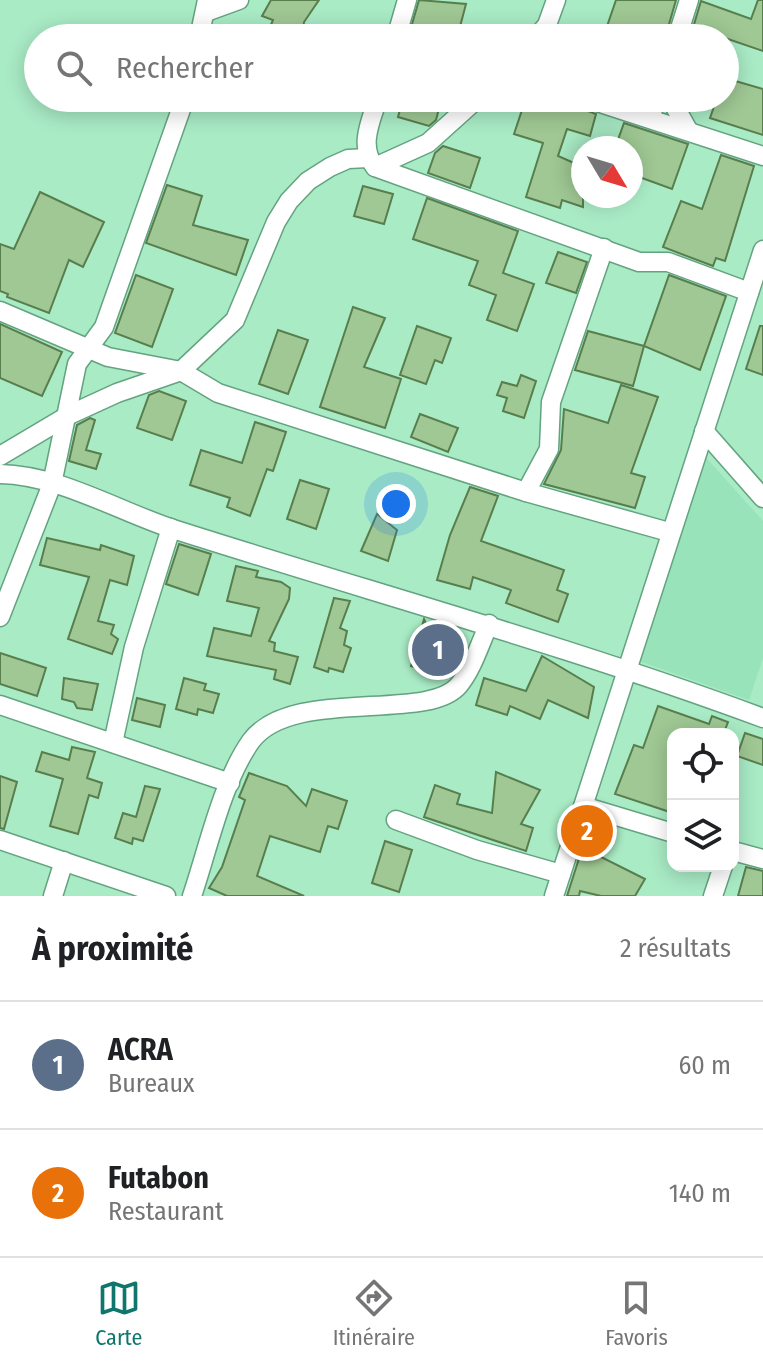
<!DOCTYPE html>
<html lang="fr">
<meta charset="utf-8">
<style>
:root{--surface:#fff;--page:#f6f6f6;--text:#202124;--muted:#757577;--line:#e0e0e0;--accent:#0f766e}
body{margin:0;font-family:"Fira Sans Condensed",sans-serif;background:var(--page);color:var(--text)}
.controls{position:absolute;right:24px;bottom:24px;display:grid;overflow:hidden;border-radius:16px;box-shadow:0 4px 20px #0003}
.controls button{width:72px;height:72px;display:grid;place-items:center;padding:0;border:0;border-bottom:2px solid var(--line);background:var(--surface);color:var(--text);font:40px sans-serif}
.compass{position:absolute;left:571px;top:136px;width:72px;height:72px;border-radius:50%;background:var(--surface);box-shadow:0 4px 20px #0003;rotate:128deg}
.you{position:absolute;left:396px;top:504px;width:28px;height:28px;margin:-20px;border:6px solid #fff;border-radius:50%;background:#1a73e8;box-shadow:0 0 0 12px #1a73e833}
.badge{display:grid;place-items:center;width:52px;height:52px;border-radius:50%;background:var(--accent);color:#fff;font-size:26px;font-weight:700}
.pin{position:absolute;translate:-50% -50%;border:4px solid #fff;box-shadow:0 2px 8px #0006}
.list{margin:0;padding:0;list-style:none}
h2{display:flex;justify-content:space-between;align-items:center;height:104px;margin:0;padding:0 32px;font-size:34px}
h2 small{font-size:26px;font-weight:400;color:var(--muted)}
.list li{display:grid;grid-template-columns:52px 1fr auto;gap:24px;align-items:center;box-sizing:border-box;height:128px;padding:0 32px;border-top:2px solid var(--line)}
.list b{display:block;font-size:30px;white-space:nowrap}
.list p{margin:0;font-size:26px;white-space:nowrap;color:var(--muted)}
.list em{font-size:26px;font-style:normal;color:var(--muted)}
.icon{flex:none;width:44px;height:44px;fill:none;stroke:currentColor;stroke-width:2;stroke-linecap:round;stroke-linejoin:round}
.map{position:relative;flex:none;width:763px;height:896px;overflow:hidden}
.search{position:absolute;background:var(--surface);box-shadow:0 4px 20px #0003;left:24px;right:24px;top:24px;height:88px;display:flex;align-items:center;gap:20px;box-sizing:border-box;padding:0 28px;border-radius:44px;color:var(--muted);font-size:30px}
.sheet{height:360px;background:var(--surface)}
nav{display:flex;justify-content:space-around;align-items:center;box-sizing:border-box;height:112px;border-top:2px solid var(--line);background:var(--surface);font-size:22px;color:var(--muted)}
nav a{display:grid;justify-items:center;gap:4px}
nav .on{color:var(--accent)}
.map>svg:first-child{display:block}
</style>
<div class="map">
<svg width="763" height="896" viewBox="0 0 763 896">
<rect width="100%" height="100%" fill="#a9ebc5"/>
<path fill="#98e3b9" d="M701,452L763,521V658L749,700L636,660Z"/>
<g fill="#9fc894" stroke="#587e4e" stroke-width="2">
<path d="M271,0H319L304,22L302,37L270,27L273,20L262,16Z"/>
<path d="M419,0L466,4L457,38H408Z"/>
<path d="M616,0H676L665,38H603Z"/>
<path d="M758,0H763V51L725,38H690L701,1L751,19Z"/>
<path d="M725,78L763,89V135L710,118L717,98H725Z"/>
<path d="M403,98L441,101L436,120L429,126L398,117Z"/>
<path d="M526,98L560,104L562,98H573L577,107L596,114L590,136L567,129L558,156L583,167V207L562,200L560,208L526,197L543,143L514,134Z"/>
<path d="M624,123L688,144L672,189L631,174V148H615Z"/>
<path d="M443,146L480,158L470,188L428,173L435,153Z"/>
<path d="M721,155L754,166L725,261L716,258L713,266L663,247L681,201L702,209Z"/>
<path d="M167,185L202,196L193,225L248,240L236,275L146,243Z"/>
<path d="M363,186L393,194L384,224L354,216Z"/>
<path d="M40,192L104,222L83,267L69,260L49,313L7,297L8,294L0,291V244L14,249Z"/>
<path d="M427,198L518,231L503,273L534,284L517,331L487,320L496,295L469,285L478,261L413,239Z"/>
<path d="M558,252L587,262L576,293L546,283Z"/>
<path d="M136,275L173,289L152,347L115,333Z"/>
<path d="M669,275L726,296L700,370L644,346Z"/>
<path d="M353,307L385,318L364,367L401,379L385,428L320,407Z"/>
<path d="M0,324L62,352L42,396L0,378Z"/>
<path d="M417,326L451,338L442,363L435,360L426,384L400,375Z"/>
<path d="M760,326H763V375L746,369Z"/>
<path d="M278,330L308,340L288,394L259,384Z"/>
<path d="M588,331L644,346L633,386L575,370Z"/>
<path d="M521,375L536,381L524,418L503,411L507,398L497,395L502,382L517,386Z"/>
<path d="M621,385L658,397L631,473L645,477L635,508L544,484L561,450L564,409L608,423Z"/>
<path d="M159,391L186,401L172,440L137,428L149,395Z"/>
<path d="M420,414L458,428L448,452L411,437Z"/>
<path d="M90,418L95,420L86,450L101,454L96,469L69,461L77,425Z"/>
<path d="M255,422L286,432L273,471L267,469L250,516L227,507L230,498L190,485L201,450L242,463Z"/>
<path d="M300,480L329,489L316,529L287,519Z"/>
<path d="M470,487L498,496L481,541L564,570L557,590L568,594L558,622L506,603L511,590L473,577L470,589L437,580L450,535Z"/>
<path d="M377,514L397,530L388,561L361,551Z"/>
<path d="M47,538L100,550L101,545L134,556L127,585L110,580L98,621L114,625L111,634L118,639L112,654L68,639L89,577L40,565Z"/>
<path d="M179,544L211,554L198,595L166,584Z"/>
<path d="M236,566L258,571L256,577L281,582L290,588L289,599L269,641L275,643L274,651L298,657L290,684L274,679L276,670L207,656L214,628L251,636L259,608L227,601Z"/>
<path d="M334,598L350,601L340,628L347,631L344,645L351,648L343,672L329,668L328,672L314,667Z"/>
<path d="M424,619L432,638L449,677L411,666Z"/>
<path d="M0,653L46,668L37,696L0,684Z"/>
<path d="M542,656L594,687L588,718L548,700L540,719L510,706L507,715L476,705L484,678L526,691Z"/>
<path d="M64,678L98,684L92,710L77,708L74,702L62,699Z"/>
<path d="M184,678L206,684L204,690L219,694L213,713L198,709L197,715L176,709Z"/>
<path d="M137,698L165,705L160,727L132,720Z"/>
<path d="M658,706L709,724L712,716L728,722L725,730L731,732L673,734V813L615,794L634,745L643,748Z"/>
<path d="M745,733L763,739V765L737,756Z"/>
<path d="M72,747L95,752L87,778L102,783L98,798L89,795L78,834L50,826L63,779L36,771L42,752L69,760Z"/>
<path d="M496,772L540,790L521,824L533,828L526,851L424,817L435,785L460,794L457,804L492,813Z"/>
<path d="M249,773L287,786L306,806L312,789L347,801L338,829L328,826L320,852L270,836L257,876L304,896H227L209,888L222,867L245,800L239,797Z"/>
<path d="M0,776L17,782L4,829L0,828Z"/>
<path d="M145,786L160,789L143,841L133,838L132,844L115,838L123,813L136,817Z"/>
<path d="M591,821L605,825L597,855L645,879L635,896H601L580,891L579,896H567Z"/>
<path d="M385,841L412,850L399,892L372,883Z"/>
<path d="M746,867L763,871V896H738Z"/>
</g>
<g fill="none" stroke-linecap="round" stroke-linejoin="round">
<g stroke="#63a380" stroke-width="21">
<g id="street">
<path d="M206,12L239,0"/>
<path d="M199,38L207,0"/>
<path d="M396,38L407,0"/>
<path d="M536,38L547,25L556,0"/>
<path d="M677,38L689,0"/>
<path d="M378,98C371,121 358,146 375,167L639,262H668L749,292"/>
<path d="M585,98L763,156"/>
<path d="M670,98L688,130"/>
<path d="M650,118L657,98"/>
<path d="M375,167L428,143L478,98"/>
<path d="M0,311L108,357L181,371L218,393L526,492L669,532"/>
<path d="M704,431L763,498"/>
<path d="M0,456L69,415L117,393L181,371L235,320L276,222L289,201L308,181L330,167L348,159L368,158"/>
<path d="M0,474C59,475 118,511 173,529C370,592 569,646 763,718"/>
<path d="M526,492L549,449L551,402L604,248"/>
<path d="M0,617L52,484L77,364L104,327L185,98"/>
<path d="M0,705L230,783"/>
<path d="M113,743L134,647L171,528"/>
<path d="M583,806L673,833"/>
<path d="M396,820L477,850L561,874"/>
<path d="M0,840L166,896"/>
<path d="M733,851L763,859"/>
<path d="M53,896L64,861"/>
<path d="M192,896C208,849 222,782 251,741C292,686 428,723 459,685C473,668 480,643 489,624"/>
<path d="M554,896L763,250"/>
<path d="M713,896L723,866"/>
</g>
</g>
<use href="#street" stroke="#fff" stroke-width="18"/>
</g>
</svg>
<div class="controls">
<button><svg class="icon" aria-label="locate" viewBox="0 0 24 24"><circle cx="12" cy="12" r="6"/><path d="M12 2v4M12 18v4M2 12h4M18 12h4"/></svg></button>
<button><svg class="icon" aria-label="layers" viewBox="0 0 24 24"><path d="M12 4l9 5-9 5-9-5zM3 14l9 5 9-5"/></svg></button>
</div>
<svg class="compass" viewBox="-18 -18 36 36"><path d="M0-13l5 13h-10z" fill="#e53935"/><path d="M0 13l5-13h-10z" fill="#757577"/></svg>
<div class="you"></div>
<div class="pin badge" style="left:438px;top:650px;background:#5c6f8a">1</div>
<div class="pin badge" style="left:587px;top:831px;background:#e8710a">2</div>
<div class="search"><svg class="icon" aria-label="search" viewBox="0 0 24 24"><circle cx="10" cy="10" r="6"/><path d="M15 15l6 6"/></svg>Rechercher</div>
</div>
<section class="sheet">
<h2>À proximité<small>2 résultats</small></h2>
<ul class="list">
<li><span class="badge" style="background:#5c6f8a">1</span><div><b>ACRA</b><p>Bureaux</p></div><em>60 m</em></li>
<li><span class="badge" style="background:#e8710a">2</span><div><b>Futabon</b><p>Restaurant</p></div><em>140 m</em></li>
</ul>
</section>
<nav>
<a class="on"><svg class="icon" aria-label="map" viewBox="0 0 24 24"><path d="M3 6l6-2 6 2 6-2v14l-6 2-6-2-6 2zM9 4v14M15 6v14"/></svg>Carte</a>
<a><svg class="icon" aria-label="directions" viewBox="0 0 24 24"><path d="M12 3l9 9-9 9-9-9zM9 14v-3h6M13 9l2 2-2 2"/></svg>Itinéraire</a>
<a><svg class="icon" aria-label="saved" viewBox="0 0 24 24"><path d="M7 4h10v16l-5-4-5 4z"/></svg>Favoris</a>
</nav>
